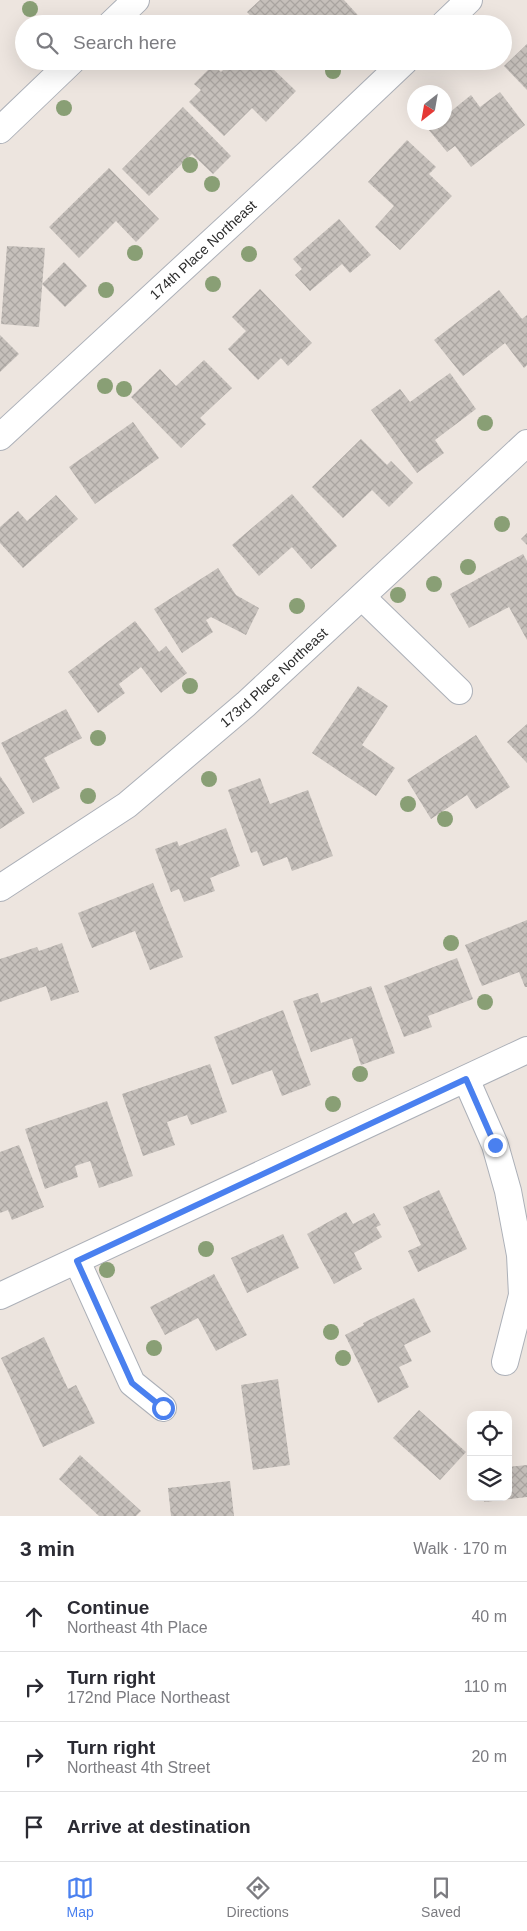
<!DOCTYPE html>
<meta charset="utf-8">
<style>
:root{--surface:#fff;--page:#f2f2f3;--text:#2b2b33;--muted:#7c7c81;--line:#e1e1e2;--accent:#4a80ef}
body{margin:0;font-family:Arial,sans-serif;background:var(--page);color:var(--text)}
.controls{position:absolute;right:15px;bottom:15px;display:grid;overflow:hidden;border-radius:10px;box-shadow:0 5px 20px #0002}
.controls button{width:45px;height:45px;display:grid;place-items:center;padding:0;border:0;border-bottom:1px solid var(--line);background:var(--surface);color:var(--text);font:25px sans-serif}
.compass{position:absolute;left:407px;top:85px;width:45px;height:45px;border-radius:50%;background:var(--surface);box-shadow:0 5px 20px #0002;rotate:211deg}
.stop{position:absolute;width:15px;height:15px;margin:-11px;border:4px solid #4a80ef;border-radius:50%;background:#fff}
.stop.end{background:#4a80ef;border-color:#fff;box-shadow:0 1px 5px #0008}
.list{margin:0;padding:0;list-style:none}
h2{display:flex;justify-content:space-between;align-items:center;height:65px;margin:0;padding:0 20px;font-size:21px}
h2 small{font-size:16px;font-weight:400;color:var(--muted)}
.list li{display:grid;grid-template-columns:32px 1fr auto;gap:15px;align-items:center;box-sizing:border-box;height:70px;padding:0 20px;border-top:1px solid var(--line)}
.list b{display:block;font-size:19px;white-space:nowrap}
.list p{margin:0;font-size:16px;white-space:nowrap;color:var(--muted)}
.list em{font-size:16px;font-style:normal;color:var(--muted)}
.icon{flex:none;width:28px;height:28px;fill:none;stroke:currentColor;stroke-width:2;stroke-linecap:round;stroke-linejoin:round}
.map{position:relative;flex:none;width:527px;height:1516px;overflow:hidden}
.search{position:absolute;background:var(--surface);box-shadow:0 5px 20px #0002;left:15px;right:15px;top:15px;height:55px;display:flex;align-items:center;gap:12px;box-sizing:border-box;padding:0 18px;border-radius:28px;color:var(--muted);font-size:19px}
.sheet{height:345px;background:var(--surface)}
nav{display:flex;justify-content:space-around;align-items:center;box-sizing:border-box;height:70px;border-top:1px solid var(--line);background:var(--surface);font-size:14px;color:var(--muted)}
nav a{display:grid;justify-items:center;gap:2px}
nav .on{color:var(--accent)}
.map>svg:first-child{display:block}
</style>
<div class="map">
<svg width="527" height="1516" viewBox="0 0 527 1516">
<defs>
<pattern id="building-cross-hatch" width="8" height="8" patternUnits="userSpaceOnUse" patternTransform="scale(1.25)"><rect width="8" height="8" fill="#c6c0bb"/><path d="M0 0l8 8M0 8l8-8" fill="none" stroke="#aaa5a1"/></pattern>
</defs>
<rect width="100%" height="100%" fill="#ede5df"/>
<g fill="url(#building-cross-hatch)">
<path d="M260,0H344L366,24H258L247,12Z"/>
<path d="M527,44V90L504,66Z"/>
<path d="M232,61H259L268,70L271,67L296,91L266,122L252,108L224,136L189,102L201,90L194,84L213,65L221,72Z"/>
<path d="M500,92L525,125L471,167L455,146L447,152L428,129L437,122H444V117L471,95L480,107Z"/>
<path d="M183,107L231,156L213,174L192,154L149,196L122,169Z"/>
<path d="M407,140L436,167L429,174L452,196L400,250L375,227L394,206L368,182Z"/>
<path d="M109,168L159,219L136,242L116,221L79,258L49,227Z"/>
<path d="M339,219L371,255L350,273L342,264L310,291L295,275L302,269L293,259Z"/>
<path d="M7,246L45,248L39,327L1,324Z"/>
<path d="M64,262L87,286L65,307L42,284Z"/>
<path d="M260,289L312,343L288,366L281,358L258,380L228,349L246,331L232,317Z"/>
<path d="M499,290L522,319L527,315V365L524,368L505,343L463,376L434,340Z"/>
<path d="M0,335L19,354L0,372Z"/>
<path d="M204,360L232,388L200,418L206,424L181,448L131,397L160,369L176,386Z"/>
<path d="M450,373L476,409L435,440L444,453L417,473L371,410L400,389L410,402Z"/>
<path d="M133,422L159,458L95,504L69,467Z"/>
<path d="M361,439L387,465L391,461L413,483L389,507L372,490L343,518L312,487Z"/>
<path d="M292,494L337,546L311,569L292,547L259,576L232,545Z"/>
<path d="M56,495L78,519L23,568L0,543V527L18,511L27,521Z"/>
<path d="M527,533V545L521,539Z"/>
<path d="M523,554L527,561V640L509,607L469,628L450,594Z"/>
<path d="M218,568L236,595L259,608L246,635L211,617L206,620L213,632L182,653L154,609Z"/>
<path d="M135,621L159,652L166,646L187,673L161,693L141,667L119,684L125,693L98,713L68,672Z"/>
<path d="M358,686L388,706L362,745L395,768L376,796L312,753Z"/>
<path d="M66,709L82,738L44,758L60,788L33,803L1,743Z"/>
<path d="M527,724V763L507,742Z"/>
<path d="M476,735L510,787L476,809L467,795L431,819L407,780Z"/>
<path d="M0,776L25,813L0,829Z"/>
<path d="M260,778L270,804L308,790L333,856L292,871L287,857L263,866L257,851L251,853L228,790Z"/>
<path d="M226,828L240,866L210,878L215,891L184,902L179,889L171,892L155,849L177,841L179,846Z"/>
<path d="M153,883L183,957L150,970L135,931L92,948L78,913Z"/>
<path d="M527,920V987H525L519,972L482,986L465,945Z"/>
<path d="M62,943L79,992L51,1001L46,986L0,1002V959L37,947L39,951Z"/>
<path d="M457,958L473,999L428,1016L432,1027L404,1037L384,986Z"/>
<path d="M371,986L395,1053L361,1065L352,1038L311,1052L293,1001L318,993L321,1003Z"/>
<path d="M283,1010L311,1085L282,1096L272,1070L232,1085L214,1037Z"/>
<path d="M210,1064L227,1112L191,1125L187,1115L167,1122L175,1145L143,1156L122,1094Z"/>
<path d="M107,1101L133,1176L99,1188L90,1161L75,1166L78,1177L45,1189L25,1129Z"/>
<path d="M19,1145L44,1207L12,1220L8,1210L0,1213V1152Z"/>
<path d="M439,1190L467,1249L418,1272L408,1251L421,1245L403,1207Z"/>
<path d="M346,1212L353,1224L374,1213L381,1225L376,1227L382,1237L354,1253L362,1269L334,1284L307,1234Z"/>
<path d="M283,1234L299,1268L247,1293L231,1258Z"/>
<path d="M214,1274L247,1335L216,1351L198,1318L165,1335L150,1307Z"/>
<path d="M414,1298L431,1332L404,1345L412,1361L399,1367L409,1387L378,1403L345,1335L364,1325L363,1323Z"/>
<path d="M44,1337L68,1389L76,1385L95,1423L43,1447L1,1358Z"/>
<path d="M278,1379L290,1465L253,1470L241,1385Z"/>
<path d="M419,1410L466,1452L440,1480L393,1438Z"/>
<path d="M80,1455L141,1511L136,1516H99L59,1479Z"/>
<path d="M527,1465V1497L484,1502V1497H508V1467Z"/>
<path d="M230,1481L234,1516H171L168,1488Z"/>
</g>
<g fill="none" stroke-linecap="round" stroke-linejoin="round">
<g stroke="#acb0b8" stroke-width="28">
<g id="minor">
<path d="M111,24L136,0"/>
<path d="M444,24L469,0"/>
<path d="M0,130L72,61"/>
<path id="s1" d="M0,437L308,153L405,61"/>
<path d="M362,597L459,691"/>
<path id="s2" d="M0,888L127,805L246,704L527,443"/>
<path d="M466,1079L495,1145L508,1191L520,1255L522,1295L505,1362"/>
<path d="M77,1261L132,1383L163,1408"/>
<path d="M0,1296L527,1050"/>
</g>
</g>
<use href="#minor" stroke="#fff" stroke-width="26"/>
</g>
<g fill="#899f75">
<circle cx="30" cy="9" r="8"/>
<circle cx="333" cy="71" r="8"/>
<circle cx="64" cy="108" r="8"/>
<circle cx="190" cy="165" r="8"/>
<circle cx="212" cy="184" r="8"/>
<circle cx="135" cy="253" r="8"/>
<circle cx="249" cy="254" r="8"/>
<circle cx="213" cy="284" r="8"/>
<circle cx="106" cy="290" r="8"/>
<circle cx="105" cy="386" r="8"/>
<circle cx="124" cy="389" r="8"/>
<circle cx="485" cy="423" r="8"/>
<circle cx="502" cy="524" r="8"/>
<circle cx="468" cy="567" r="8"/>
<circle cx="434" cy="584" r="8"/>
<circle cx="398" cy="595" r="8"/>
<circle cx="297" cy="606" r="8"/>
<circle cx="190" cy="686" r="8"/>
<circle cx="98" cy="738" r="8"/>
<circle cx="209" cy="779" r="8"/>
<circle cx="88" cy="796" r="8"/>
<circle cx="408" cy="804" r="8"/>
<circle cx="445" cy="819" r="8"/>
<circle cx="451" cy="943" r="8"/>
<circle cx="485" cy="1002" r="8"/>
<circle cx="360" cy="1074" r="8"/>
<circle cx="333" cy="1104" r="8"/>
<circle cx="206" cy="1249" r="8"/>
<circle cx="107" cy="1270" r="8"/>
<circle cx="331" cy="1332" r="8"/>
<circle cx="154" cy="1348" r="8"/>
<circle cx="343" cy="1358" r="8"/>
</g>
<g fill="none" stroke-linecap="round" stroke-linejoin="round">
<path stroke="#4a80ef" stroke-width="6" d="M163,1408L132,1383L77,1261L466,1079L495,1145"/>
</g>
<g text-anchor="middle" stroke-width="5" stroke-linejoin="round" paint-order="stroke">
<g font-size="14" fill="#2c2c2c" stroke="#fff">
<text dy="5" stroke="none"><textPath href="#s1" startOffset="276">174th Place Northeast</textPath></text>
<text dy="5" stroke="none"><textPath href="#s2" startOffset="346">173rd Place Northeast</textPath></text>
</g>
</g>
</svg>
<div class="controls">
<button><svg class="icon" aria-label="locate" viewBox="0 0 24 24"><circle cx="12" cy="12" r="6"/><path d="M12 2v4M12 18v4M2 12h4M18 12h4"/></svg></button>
<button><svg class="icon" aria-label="layers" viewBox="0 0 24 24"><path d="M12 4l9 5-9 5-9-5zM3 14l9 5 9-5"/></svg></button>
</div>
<svg class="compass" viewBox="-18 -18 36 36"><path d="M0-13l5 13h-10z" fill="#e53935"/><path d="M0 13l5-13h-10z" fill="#7c7c81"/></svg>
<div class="stop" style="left:163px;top:1408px"></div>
<div class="stop end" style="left:495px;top:1145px"></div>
<div class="search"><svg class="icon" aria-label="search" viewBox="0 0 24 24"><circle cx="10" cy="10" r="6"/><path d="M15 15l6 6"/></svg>Search here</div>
</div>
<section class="sheet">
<h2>3 min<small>Walk · 170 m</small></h2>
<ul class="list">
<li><svg class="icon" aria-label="ahead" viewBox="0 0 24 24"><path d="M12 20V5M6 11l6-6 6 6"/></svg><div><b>Continue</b><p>Northeast 4th Place</p></div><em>40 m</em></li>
<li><svg class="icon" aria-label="right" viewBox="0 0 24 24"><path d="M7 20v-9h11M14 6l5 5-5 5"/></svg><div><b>Turn right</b><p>172nd Place Northeast</p></div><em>110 m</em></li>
<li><svg class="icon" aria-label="right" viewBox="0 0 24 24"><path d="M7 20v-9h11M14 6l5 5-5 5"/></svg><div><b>Turn right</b><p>Northeast 4th Street</p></div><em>20 m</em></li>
<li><svg class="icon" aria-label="arrive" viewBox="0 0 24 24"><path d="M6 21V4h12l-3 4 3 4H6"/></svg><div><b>Arrive at destination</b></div></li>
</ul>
</section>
<nav>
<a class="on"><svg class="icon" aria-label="map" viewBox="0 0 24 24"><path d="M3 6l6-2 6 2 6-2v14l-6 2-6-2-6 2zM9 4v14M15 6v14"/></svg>Map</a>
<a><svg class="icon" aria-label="directions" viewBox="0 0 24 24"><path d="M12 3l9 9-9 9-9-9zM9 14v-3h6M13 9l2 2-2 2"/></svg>Directions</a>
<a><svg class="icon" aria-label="saved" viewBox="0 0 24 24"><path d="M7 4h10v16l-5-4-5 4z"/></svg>Saved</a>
</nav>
